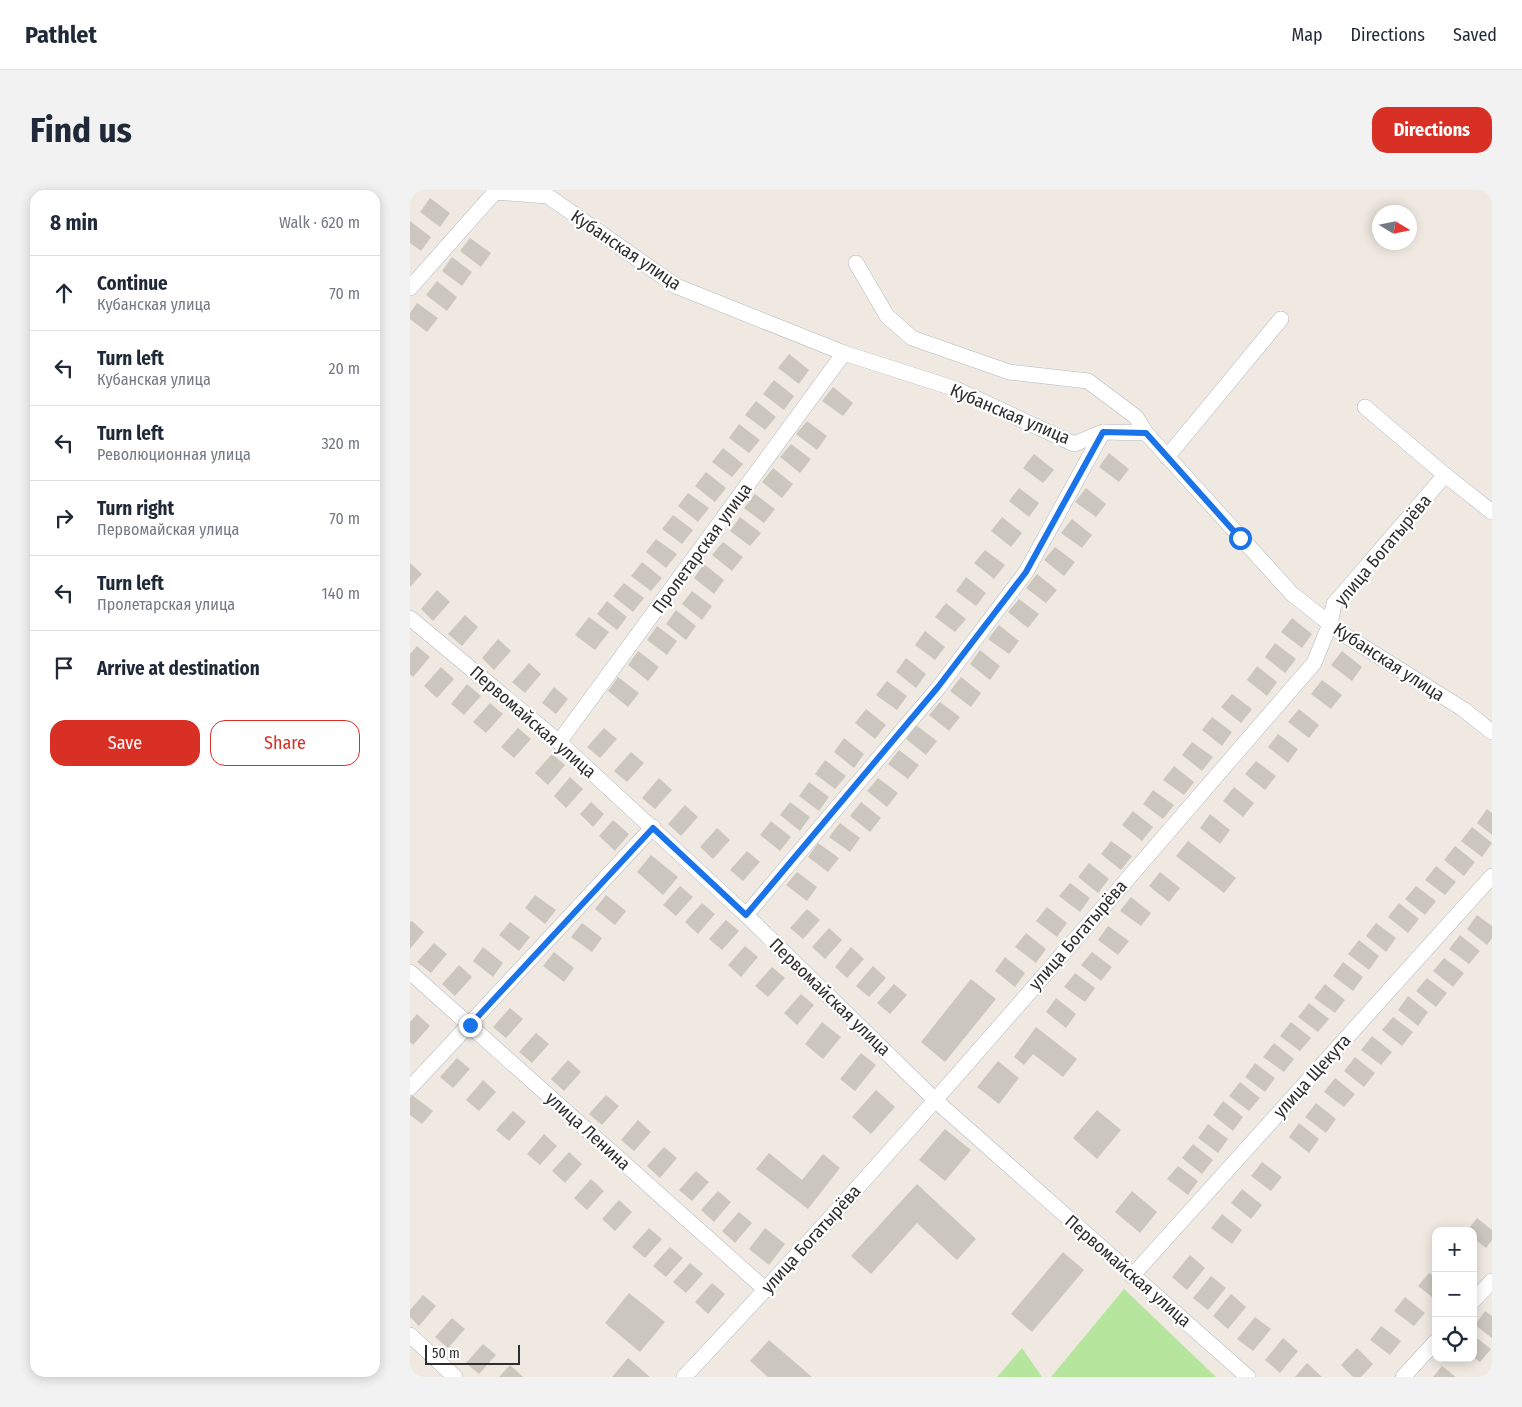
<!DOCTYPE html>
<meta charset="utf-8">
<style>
:root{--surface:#fff;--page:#f2f2f3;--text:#1f2937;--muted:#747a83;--line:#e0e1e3;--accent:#d93025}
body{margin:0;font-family:"Fira Sans Condensed",sans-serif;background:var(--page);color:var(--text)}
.controls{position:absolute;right:15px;bottom:15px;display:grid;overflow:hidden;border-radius:10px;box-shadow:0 2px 12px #0003}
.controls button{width:45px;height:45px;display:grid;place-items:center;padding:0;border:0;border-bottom:1px solid var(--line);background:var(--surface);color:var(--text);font:25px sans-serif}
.compass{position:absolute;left:962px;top:15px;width:45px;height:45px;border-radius:50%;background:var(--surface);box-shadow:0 2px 12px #0003;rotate:100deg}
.scale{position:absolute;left:15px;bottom:12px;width:95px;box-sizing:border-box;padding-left:5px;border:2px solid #2e2e2e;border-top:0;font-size:14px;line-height:18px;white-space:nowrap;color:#2e2e2e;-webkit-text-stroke:4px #fff;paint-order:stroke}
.stop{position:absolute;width:15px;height:15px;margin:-11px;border:4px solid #1a73e8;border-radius:50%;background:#fff}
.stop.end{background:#1a73e8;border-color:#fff;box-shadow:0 1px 5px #0008}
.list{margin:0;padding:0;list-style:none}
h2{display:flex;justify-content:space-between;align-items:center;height:65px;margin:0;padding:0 20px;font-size:21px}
h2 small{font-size:16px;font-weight:400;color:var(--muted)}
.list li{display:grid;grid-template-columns:32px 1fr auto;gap:15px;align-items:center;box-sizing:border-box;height:75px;padding:0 20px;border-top:1px solid var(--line)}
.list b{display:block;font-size:19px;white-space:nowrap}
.list p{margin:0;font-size:16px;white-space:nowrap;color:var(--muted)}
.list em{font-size:16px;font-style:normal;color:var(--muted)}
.actions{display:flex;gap:10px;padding:15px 20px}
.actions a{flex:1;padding:11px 0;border:1px solid var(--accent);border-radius:15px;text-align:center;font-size:18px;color:var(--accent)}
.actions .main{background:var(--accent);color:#fff}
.icon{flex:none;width:28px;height:28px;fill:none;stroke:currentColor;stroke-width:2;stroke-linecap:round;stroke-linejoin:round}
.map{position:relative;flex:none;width:1082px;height:1187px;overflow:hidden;border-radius:15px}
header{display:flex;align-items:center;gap:30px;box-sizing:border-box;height:70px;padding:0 25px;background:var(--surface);border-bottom:1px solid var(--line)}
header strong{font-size:24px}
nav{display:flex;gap:28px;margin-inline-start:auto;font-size:18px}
.intro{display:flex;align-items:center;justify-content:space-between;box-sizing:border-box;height:120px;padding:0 30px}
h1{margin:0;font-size:35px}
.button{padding:12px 22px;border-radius:15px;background:var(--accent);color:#fff;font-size:18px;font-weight:700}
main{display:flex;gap:30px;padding:0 30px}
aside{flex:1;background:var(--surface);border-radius:15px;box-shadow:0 2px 12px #0003}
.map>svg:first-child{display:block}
</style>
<header>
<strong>Pathlet</strong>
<nav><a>Map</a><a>Directions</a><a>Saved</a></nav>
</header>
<div class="intro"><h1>Find us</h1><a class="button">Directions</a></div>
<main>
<aside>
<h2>8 min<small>Walk · 620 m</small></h2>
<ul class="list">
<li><svg class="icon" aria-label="ahead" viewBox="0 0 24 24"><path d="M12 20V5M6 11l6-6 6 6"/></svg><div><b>Continue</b><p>Кубанская улица</p></div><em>70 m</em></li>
<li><svg class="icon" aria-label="left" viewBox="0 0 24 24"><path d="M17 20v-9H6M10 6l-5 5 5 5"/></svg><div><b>Turn left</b><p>Кубанская улица</p></div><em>20 m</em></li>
<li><svg class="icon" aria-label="left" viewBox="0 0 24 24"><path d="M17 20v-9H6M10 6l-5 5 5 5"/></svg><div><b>Turn left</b><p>Революционная улица</p></div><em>320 m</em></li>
<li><svg class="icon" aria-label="right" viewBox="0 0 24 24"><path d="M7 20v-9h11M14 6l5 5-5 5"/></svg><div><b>Turn right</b><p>Первомайская улица</p></div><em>70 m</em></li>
<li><svg class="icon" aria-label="left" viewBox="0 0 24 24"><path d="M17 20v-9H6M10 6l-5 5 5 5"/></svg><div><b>Turn left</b><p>Пролетарская улица</p></div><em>140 m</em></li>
<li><svg class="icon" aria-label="arrive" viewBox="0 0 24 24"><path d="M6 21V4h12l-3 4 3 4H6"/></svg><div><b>Arrive at destination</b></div></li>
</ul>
<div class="actions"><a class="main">Save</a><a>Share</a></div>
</aside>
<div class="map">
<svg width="1082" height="1187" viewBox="0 0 1082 1187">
<rect width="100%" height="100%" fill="#efe9e1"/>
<g fill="#b6e59e">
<path d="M714,1099L806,1187H641Z"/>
<path d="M612,1158L632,1187H587Z"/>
</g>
<g fill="#cbc7bf">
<path d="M20,8L40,23L30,37L10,22Z"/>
<path d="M0,31L21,47L11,61L0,53Z"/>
<path d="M60,48L81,63L71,77L50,61Z"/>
<path d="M42,67L62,82L52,96L32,81Z"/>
<path d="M27,91L47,107L37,121L16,105Z"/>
<path d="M7,113L28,128L17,142L0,129V123Z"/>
<path d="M379,164L399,180L389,194L368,178Z"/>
<path d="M364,190L384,206L374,220L353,204Z"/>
<path d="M423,197L443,213L433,226L412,211Z"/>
<path d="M346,211L366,227L355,240L335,225Z"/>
<path d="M397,231L417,246L407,260L386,244Z"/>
<path d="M329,234L350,250L339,263L319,248Z"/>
<path d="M381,254L401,269L390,283L370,267Z"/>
<path d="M313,258L333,274L322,287L302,272Z"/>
<path d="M699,263L719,279L709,292L689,277Z"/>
<path d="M624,264L644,280L633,293L613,278Z"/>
<path d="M363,278L383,294L372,308L352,292Z"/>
<path d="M296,282L316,298L305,312L285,296Z"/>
<path d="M609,298L629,313L619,327L599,311Z"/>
<path d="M676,298L696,314L686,327L665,312Z"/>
<path d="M278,303L299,318L288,332L268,316Z"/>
<path d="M345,304L365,319L354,333L334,318Z"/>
<path d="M263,325L283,340L272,354L252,339Z"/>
<path d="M330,327L351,343L340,356L320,341Z"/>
<path d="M592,327L612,343L601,357L581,341Z"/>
<path d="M662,329L682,345L672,358L651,343Z"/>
<path d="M246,349L267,364L256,378L236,362Z"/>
<path d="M313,352L333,367L322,381L302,365Z"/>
<path d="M645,357L665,372L654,386L634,370Z"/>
<path d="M575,360L595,375L584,389L564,373Z"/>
<path d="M232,372L252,388L241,401L221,386Z"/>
<path d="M0,373L12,384L0,397Z"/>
<path d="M294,374L314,390L304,404L284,388Z"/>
<path d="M627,384L647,400L636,413L616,398Z"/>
<path d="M556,387L576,403L566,416L546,401Z"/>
<path d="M214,393L234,408L223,422L203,406Z"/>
<path d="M27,400L40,412L23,431L11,419Z"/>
<path d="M282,401L302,416L292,430L272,414Z"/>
<path d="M609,409L629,424L618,438L598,422Z"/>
<path d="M197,411L217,427L207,440L187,424Z"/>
<path d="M536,413L556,429L545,442L525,427Z"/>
<path d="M266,420L286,436L276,450L256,434Z"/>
<path d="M55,425L68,437L52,456L38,444Z"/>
<path d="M179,427L199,442L185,460L165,445Z"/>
<path d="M882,428L902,444L892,458L871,442Z"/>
<path d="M589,435L609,451L599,464L578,449Z"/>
<path d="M247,436L267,451L257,465L237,450Z"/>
<path d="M515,441L535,457L525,470L505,455Z"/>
<path d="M88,449L101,461L84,480L72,468Z"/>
<path d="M865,453L886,469L875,483L855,467Z"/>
<path d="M7,456L20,467L3,487L0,484V464Z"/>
<path d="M570,460L590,476L580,490L560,474Z"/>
<path d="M228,461L249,477L238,491L218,475Z"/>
<path d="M932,461L952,477L942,491L921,475Z"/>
<path d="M496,468L516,484L506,498L486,482Z"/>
<path d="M119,473L131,484L115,503L102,492Z"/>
<path d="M847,476L867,492L857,506L837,490Z"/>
<path d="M31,477L44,489L27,508L14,496Z"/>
<path d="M208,487L229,503L218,517L198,501Z"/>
<path d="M551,487L571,503L561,517L540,501Z"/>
<path d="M912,490L932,505L921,519L901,504Z"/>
<path d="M477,491L497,506L487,520L466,505Z"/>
<path d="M57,494L71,506L54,525L41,514Z"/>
<path d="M144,497L158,509L146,524L132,513Z"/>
<path d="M822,504L842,519L831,533L811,517Z"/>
<path d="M530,512L550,527L539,541L519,525Z"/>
<path d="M80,513L93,524L76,543L63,532Z"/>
<path d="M456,519L476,535L465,549L445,533Z"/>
<path d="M889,519L909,535L899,548L878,532Z"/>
<path d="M802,527L822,542L812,556L792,540Z"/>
<path d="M506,535L527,551L516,565L496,549Z"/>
<path d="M108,538L121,549L104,568L91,557Z"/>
<path d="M194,538L207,549L190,568L177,557Z"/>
<path d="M868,544L888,559L878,573L858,557Z"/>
<path d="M434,548L454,564L444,578L424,562Z"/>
<path d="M782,552L803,567L792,581L772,565Z"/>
<path d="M489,560L509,575L498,589L478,574Z"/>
<path d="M221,562L234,573L217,592L204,581Z"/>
<path d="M142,564L155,575L138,595L125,583Z"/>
<path d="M415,570L436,586L425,599L405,584Z"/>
<path d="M846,571L866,586L855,600L835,584Z"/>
<path d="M764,576L784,592L774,605L753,590Z"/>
<path d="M160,587L173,599L156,618L144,606Z"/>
<path d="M249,588L262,600L245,619L232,608Z"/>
<path d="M468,588L488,603L477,617L457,601Z"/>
<path d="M399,592L419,607L409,621L389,606Z"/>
<path d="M824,597L844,613L833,627L813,611Z"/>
<path d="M743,600L764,615L753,629L733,614Z"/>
<path d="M181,612L194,624L183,637L170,624Z"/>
<path d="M380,612L400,627L390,641L370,625Z"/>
<path d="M451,612L471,628L460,642L440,626Z"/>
<path d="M275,615L288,627L271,646L258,634Z"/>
<path d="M1077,619L1082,623V645L1067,633Z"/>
<path d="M723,621L743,637L732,651L712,635Z"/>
<path d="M800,624L820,640L810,654L790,638Z"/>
<path d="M203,630L219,644L205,661L189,646Z"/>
<path d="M361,631L381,647L370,661L350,645Z"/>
<path d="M430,633L450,648L440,662L419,647Z"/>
<path d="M1062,637L1082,653L1072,667L1051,651Z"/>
<path d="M307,638L320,650L303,669L290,657Z"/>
<path d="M701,651L722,666L711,680L691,664Z"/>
<path d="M778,651L826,688L814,703L766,666Z"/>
<path d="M408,653L429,668L418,682L398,667Z"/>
<path d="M1045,656L1065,672L1054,686L1034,670Z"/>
<path d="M337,661L350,672L333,691L320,680Z"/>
<path d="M241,665L268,687L253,705L227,682Z"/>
<path d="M679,673L699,689L688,703L668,687Z"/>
<path d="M1026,676L1046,692L1035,705L1015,690Z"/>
<path d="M387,682L407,697L397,711L376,695Z"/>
<path d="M750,682L770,698L759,712L739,696Z"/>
<path d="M660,693L680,708L670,722L649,706Z"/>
<path d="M270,696L283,707L266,726L253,715Z"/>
<path d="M1006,696L1026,711L1015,725L995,709Z"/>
<path d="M125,705L146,720L135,734L115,718Z"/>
<path d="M196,705L216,721L205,735L185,719Z"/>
<path d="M721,707L741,723L731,736L710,721Z"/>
<path d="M292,713L305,724L288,744L275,732Z"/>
<path d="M989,713L1009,729L998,743L978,727Z"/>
<path d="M637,717L657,733L647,747L626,731Z"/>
<path d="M397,719L410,730L393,749L380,738Z"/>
<path d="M1067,725L1082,736V748L1077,755L1057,739Z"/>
<path d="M316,730L329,741L312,760L299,749Z"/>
<path d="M2,731L14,742L0,759V732Z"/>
<path d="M100,732L120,747L109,761L89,745Z"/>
<path d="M172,733L192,748L182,762L161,747Z"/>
<path d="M966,733L986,748L976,762L956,746Z"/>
<path d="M698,736L719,751L708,765L688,750Z"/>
<path d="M419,738L432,750L415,769L402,757Z"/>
<path d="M616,743L636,759L626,773L605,757Z"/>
<path d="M1050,745L1070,761L1059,774L1039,759Z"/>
<path d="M949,750L969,766L959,780L938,764Z"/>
<path d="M24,753L37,764L21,783L7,772Z"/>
<path d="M335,756L348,767L331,787L318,775Z"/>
<path d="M73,757L93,773L83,787L63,771Z"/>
<path d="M441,757L454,769L437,788L425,777Z"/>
<path d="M144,762L164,778L154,792L133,776Z"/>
<path d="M682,762L702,777L691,791L671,775Z"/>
<path d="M595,767L615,783L605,797L585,781Z"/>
<path d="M1034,768L1054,783L1043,797L1023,781Z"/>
<path d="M933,772L953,787L943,801L923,786Z"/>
<path d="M49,775L62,787L45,806L32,794Z"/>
<path d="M463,776L476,788L459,807L446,796Z"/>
<path d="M362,777L375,788L358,807L345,796Z"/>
<path d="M665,783L685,798L675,812L654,797Z"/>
<path d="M1017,788L1037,803L1026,817L1006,801Z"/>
<path d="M561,789L586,809L535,872L511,852Z"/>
<path d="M484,794L497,805L480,824L467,813Z"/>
<path d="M915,794L935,810L925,823L904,808Z"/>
<path d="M391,804L404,815L387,835L374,823Z"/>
<path d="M998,806L1018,822L1008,836L988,820Z"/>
<path d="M646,808L666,824L656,838L636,822Z"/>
<path d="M899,813L919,829L908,842L888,827Z"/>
<path d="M100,818L113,829L96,848L83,837Z"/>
<path d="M7,824L20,836L3,855L0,852V832Z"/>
<path d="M983,827L1003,842L992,856L972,840Z"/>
<path d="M412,832L431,847L413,869L395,854Z"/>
<path d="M881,832L901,848L890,861L870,846Z"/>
<path d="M626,837L667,869L653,887L623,864L614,875L604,867Z"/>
<path d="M126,843L139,854L122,873L109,862Z"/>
<path d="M962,846L982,862L971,875L951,860Z"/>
<path d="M864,853L884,869L874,882L853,867Z"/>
<path d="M451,863L466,875L445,901L430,889Z"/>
<path d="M945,867L965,883L954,897L934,881Z"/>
<path d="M47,868L60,879L43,898L30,887Z"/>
<path d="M158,870L171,882L154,901L141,889Z"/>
<path d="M588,871L609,888L589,914L567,897Z"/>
<path d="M845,873L865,888L855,902L835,887Z"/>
<path d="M925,888L945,904L934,917L914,902Z"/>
<path d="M73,890L86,902L69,921L56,910Z"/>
<path d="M830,892L850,908L839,921L819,906Z"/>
<path d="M466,900L485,917L461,944L442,927Z"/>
<path d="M2,905L23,921L12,934L0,925V908Z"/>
<path d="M196,905L209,916L192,935L179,924Z"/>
<path d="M813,911L833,927L823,941L803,925Z"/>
<path d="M906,913L926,929L916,943L895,927Z"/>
<path d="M687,920L711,940L687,969L663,948Z"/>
<path d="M103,921L116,932L99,951L86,940Z"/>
<path d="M228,930L241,942L224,961L211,950Z"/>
<path d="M889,933L909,949L899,963L879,947Z"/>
<path d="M798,934L818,949L808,963L788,948Z"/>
<path d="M535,939L561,960L535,991L509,970Z"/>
<path d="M134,944L147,956L130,975L117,964Z"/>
<path d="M783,954L803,970L792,984L772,968Z"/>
<path d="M254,957L267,968L250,988L237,976Z"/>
<path d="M159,962L172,974L155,993L142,981Z"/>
<path d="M359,963L392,990L413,964L430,978L398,1019L346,979Z"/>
<path d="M852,972L872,987L861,1001L841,986Z"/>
<path d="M768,976L788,991L778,1005L757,989Z"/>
<path d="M286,981L299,992L282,1011L269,1000Z"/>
<path d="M181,989L194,1001L177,1020L164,1008Z"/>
<path d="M507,994L566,1049L547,1070L507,1033L461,1084L441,1066Z"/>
<path d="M832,999L852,1015L841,1029L821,1013Z"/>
<path d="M308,1001L321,1012L304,1032L291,1020Z"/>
<path d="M722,1001L747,1022L730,1043L705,1022Z"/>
<path d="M209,1010L222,1022L205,1041L192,1029Z"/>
<path d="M329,1022L342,1033L325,1053L312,1041Z"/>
<path d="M812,1024L832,1040L822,1054L801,1038Z"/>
<path d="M1067,1028L1082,1040V1050L1076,1058L1063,1048V1041H1057Z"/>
<path d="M239,1038L252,1049L235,1068L222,1057Z"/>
<path d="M355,1038L375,1054L359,1075L339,1059Z"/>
<path d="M260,1057L273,1068L256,1087L243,1076Z"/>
<path d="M653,1062L674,1080L622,1142L601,1124Z"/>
<path d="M780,1065L795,1078L777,1100L762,1087Z"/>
<path d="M280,1073L293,1084L276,1103L263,1092Z"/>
<path d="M1019,1083L1026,1088V1110L1008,1096Z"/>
<path d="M801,1086L816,1098L798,1120L783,1108Z"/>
<path d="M302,1093L315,1104L298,1124L285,1112Z"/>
<path d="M219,1103L255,1132L230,1162L195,1133Z"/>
<path d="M821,1104L836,1117L818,1139L803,1126Z"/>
<path d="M13,1105L26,1116L9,1136L0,1127V1120Z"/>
<path d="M995,1107L1015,1123L1004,1136L984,1121Z"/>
<path d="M1075,1121L1082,1126V1148L1065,1135Z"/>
<path d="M845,1127L861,1139L843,1161L827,1149Z"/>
<path d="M42,1128L55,1139L38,1158L25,1147Z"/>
<path d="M971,1136L991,1151L980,1165L960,1150Z"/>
<path d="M1063,1145L1081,1159L1070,1172L1063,1167Z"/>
<path d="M873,1148L888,1161L870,1183L855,1170Z"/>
<path d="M359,1150L402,1187H358L340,1171Z"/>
<path d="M73,1154L86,1165L69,1184L56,1173Z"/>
<path d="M947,1158L963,1174L951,1187H943L931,1175Z"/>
<path d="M218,1168L240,1187H202Z"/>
<path d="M897,1173L912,1187H885Z"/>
<path d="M100,1175L113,1187H89Z"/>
<path d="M1032,1176L1046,1187H1023Z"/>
</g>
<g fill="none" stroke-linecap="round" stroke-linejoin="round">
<g stroke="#b4b7c1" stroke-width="16">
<g id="minor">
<path d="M446,73L477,126L502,148L599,182L678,191L726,227L736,243"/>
<path d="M0,98L85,2L138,6L266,96L434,163L546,199L664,254L693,242L736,243L882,404L933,444L1053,519L1082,542"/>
<path d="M955,217L1035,285L1082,322"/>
<path d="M757,267L871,129"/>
<path d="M0,428L149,552L336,725L525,910L838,1187"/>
<path d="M149,552L434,163"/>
<path d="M336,725L529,497L616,382L693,242"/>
<path d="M0,782L356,1100"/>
<path d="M0,898L243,637"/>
<path d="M722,1086L1082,686"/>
<path d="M1063,1111L1082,1091"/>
<path d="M0,1145L45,1187"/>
<path d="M274,1187C491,956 696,713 904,473L920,434L924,414L1035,285"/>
<path d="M993,1187L1026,1151"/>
</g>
</g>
<use href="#minor" stroke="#fff" stroke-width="15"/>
</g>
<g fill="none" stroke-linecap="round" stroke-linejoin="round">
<path stroke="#1a73e8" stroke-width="6" d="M60,835L243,638L336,725L528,497L616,382L693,242L736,243L830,348"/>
</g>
<g text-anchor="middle" stroke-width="4.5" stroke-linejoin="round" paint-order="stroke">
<g font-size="18" fill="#2e2e2e" stroke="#fff">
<text transform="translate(216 60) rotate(34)" y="6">Кубанская улица</text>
<text transform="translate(600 224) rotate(23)" y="6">Кубанская улица</text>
<text transform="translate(292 358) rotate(-54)" y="6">Пролетарская улица</text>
<text transform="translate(973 360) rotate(-50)" y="6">улица Богатырёва</text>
<text transform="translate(979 472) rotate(33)" y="6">Кубанская улица</text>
<text transform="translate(123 532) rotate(41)" y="6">Первомайская улица</text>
<text transform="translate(668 745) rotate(-49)" y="6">улица Богатырёва</text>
<text transform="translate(420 807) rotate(44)" y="6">Первомайская улица</text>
<text transform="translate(902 886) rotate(-48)" y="6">улица Щекута</text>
<text transform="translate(178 941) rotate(42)" y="6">улица Ленина</text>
<text transform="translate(401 1049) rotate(-48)" y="6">улица Богатырёва</text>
<text transform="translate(718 1081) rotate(41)" y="6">Первомайская улица</text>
</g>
</g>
</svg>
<div class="controls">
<button>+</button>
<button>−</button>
<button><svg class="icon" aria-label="locate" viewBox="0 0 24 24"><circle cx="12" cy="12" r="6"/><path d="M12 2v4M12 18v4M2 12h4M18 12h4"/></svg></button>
</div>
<svg class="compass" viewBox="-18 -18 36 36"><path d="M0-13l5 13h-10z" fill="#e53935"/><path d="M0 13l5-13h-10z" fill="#747a83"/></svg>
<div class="scale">50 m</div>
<div class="stop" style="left:830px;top:348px"></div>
<div class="stop end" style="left:60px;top:835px"></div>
</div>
</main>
